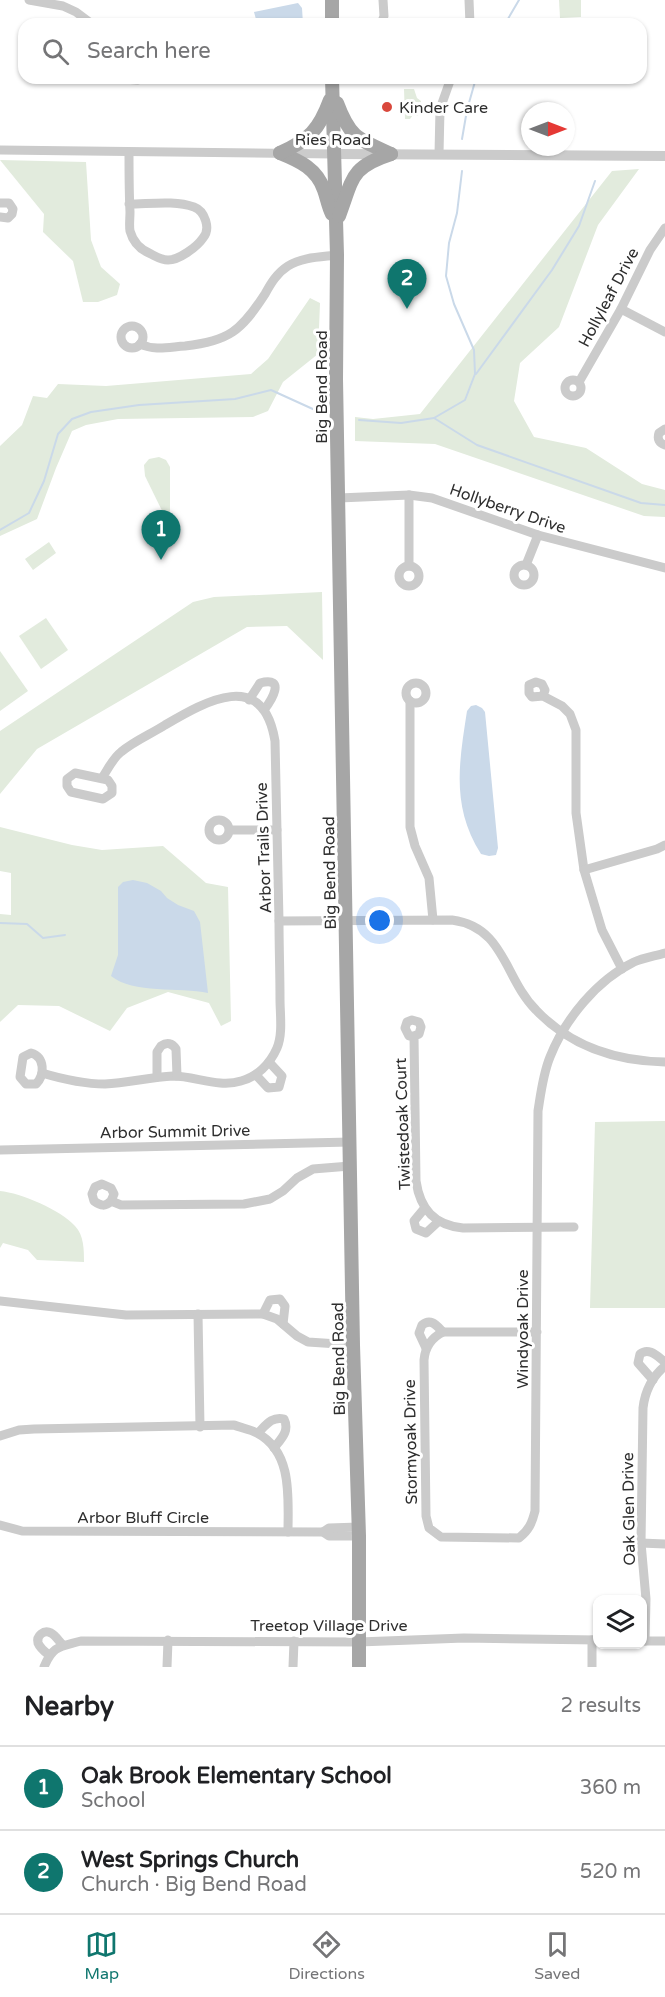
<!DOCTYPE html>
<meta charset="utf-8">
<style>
:root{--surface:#fff;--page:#f6f6f6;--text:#202124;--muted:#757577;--line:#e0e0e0;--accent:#0f766e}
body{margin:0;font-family:"Varela Round",sans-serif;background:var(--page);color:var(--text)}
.controls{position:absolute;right:18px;bottom:18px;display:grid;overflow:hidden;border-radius:12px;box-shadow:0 2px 4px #0004}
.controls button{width:54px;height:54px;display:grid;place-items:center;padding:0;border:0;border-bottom:2px solid var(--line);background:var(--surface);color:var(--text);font:30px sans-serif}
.compass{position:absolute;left:521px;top:102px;width:54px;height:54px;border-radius:50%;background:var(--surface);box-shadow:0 2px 4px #0004;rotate:90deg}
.you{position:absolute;left:380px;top:921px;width:21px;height:21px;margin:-15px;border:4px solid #fff;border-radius:50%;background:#1a73e8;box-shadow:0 0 0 9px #1a73e833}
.badge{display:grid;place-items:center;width:39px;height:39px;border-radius:50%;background:var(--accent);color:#fff;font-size:20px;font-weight:700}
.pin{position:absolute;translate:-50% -50px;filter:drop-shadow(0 2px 3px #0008)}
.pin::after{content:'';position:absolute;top:32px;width:21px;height:18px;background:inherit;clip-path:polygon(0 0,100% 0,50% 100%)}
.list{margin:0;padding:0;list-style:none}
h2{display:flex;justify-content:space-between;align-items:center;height:78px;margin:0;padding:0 24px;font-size:26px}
h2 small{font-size:20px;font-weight:400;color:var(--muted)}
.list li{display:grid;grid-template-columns:39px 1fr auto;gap:18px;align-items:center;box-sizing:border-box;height:84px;padding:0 24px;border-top:2px solid var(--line)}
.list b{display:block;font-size:22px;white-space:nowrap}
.list p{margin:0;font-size:20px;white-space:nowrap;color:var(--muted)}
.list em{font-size:20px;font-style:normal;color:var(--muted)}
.icon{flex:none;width:33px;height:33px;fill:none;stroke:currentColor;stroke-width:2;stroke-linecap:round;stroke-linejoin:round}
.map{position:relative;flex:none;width:665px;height:1667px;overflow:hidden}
.search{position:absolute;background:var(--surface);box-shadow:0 2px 4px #0004;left:18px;right:18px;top:18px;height:66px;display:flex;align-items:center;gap:15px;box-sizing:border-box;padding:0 21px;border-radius:18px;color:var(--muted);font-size:22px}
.sheet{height:246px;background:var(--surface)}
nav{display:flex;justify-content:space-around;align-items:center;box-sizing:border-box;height:84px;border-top:2px solid var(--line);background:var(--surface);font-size:16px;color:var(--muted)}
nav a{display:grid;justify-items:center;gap:3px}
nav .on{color:var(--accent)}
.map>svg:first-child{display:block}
</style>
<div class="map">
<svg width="665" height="1667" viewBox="0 0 665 1667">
<rect width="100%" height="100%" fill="#fff"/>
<g fill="#e2ebdd">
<path d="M559,0H581V17L560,18Z"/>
<path d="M404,89H414L417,98L421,101V113L417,116L413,115L410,119H405Z"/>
<path d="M0,160L86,162L91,240L101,267L120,284L117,295L98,302H83L73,261L43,232L44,214Z"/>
<path d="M639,169L598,225L559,327L520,363L514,401L534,437L586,448L642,484L665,490V517L644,516L435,444L355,441V417L373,419L420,414L612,171Z"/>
<path d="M310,298L320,303L318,354L283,382L268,411L253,417L118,419L86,425L72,431L56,468L37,519L0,536V446L22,425L33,396L47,398L58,384L106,386L251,374L268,359Z"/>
<path d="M159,457L166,460L170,467V527L145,476L144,465L149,459Z"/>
<path d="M49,542L56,553L33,570L25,559Z"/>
<path d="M322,592L323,660L287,626L247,627L37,749L0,794V731L193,602L214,597Z"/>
<path d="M46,618L68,650L41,669L19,636Z"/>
<path d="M0,651L28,691L0,711Z"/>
<path d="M0,827L72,845L102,850L163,846L206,883L228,887L231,1021L221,1026L209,1003L168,992L127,1008L110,1031L59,1006L18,1005L0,1022V914L11,915V873L0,871Z"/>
<path d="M665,1121V1308H590L595,1122Z"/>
<path d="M0,1191C21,1193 61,1210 75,1226C84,1235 84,1250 84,1262L37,1260L28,1250L3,1243L0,1248Z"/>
</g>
<g fill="#cad9e9">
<path d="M298,3L302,8L303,24L257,23L254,12Z"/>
<path d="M476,705L482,708L485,712L498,848L496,855L489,856L481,854C451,807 459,763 467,711L471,706Z"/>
<path d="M133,880L147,883L161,891L167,898L178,905L194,911L200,922L208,993C180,987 133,994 111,976L118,955V887L123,882Z"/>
</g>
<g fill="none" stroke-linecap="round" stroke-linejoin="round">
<g stroke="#cad9e9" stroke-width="2">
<path d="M505,24L519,0"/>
<path d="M462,139L467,110L476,78"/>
<path d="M476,374L552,270L579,226L595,181"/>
<path d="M434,418L477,445L641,503L665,505"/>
<path d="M359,420L401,423L434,418L465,400L475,374L474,350L454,304L446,276L449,243L457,213L462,171"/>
<path d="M0,530L29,513L44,481L58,434L72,419L91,412L139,405L235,399L271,390L315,410"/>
<path d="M0,923L27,924L43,938L65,935"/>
</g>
<g stroke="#cbcbcb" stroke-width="9">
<path d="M29,0L63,6L76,12L92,24"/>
<path d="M469,0L470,24"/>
<path d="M381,24L384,16L383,0"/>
<path d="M108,78L138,80L146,78"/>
<path d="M0,150L334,154"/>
<path d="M129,152C129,172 129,192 130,212C130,218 129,225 130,231C133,242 141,250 151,254C157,257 162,260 168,260C179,260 197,247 203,238C211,229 205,211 194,207C175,200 149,204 129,204"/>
<path d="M439,154L440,109L451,78"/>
<path d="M0,203H9L13,209L12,214L8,218L0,217"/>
<path d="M621,309L665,332"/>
<circle cx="132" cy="337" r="11"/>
<path d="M140,344C155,351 169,347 185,346C229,341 241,331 265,294C271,283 277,273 288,266C302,257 321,257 337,255"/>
<circle cx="573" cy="388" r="8"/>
<path d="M579,382L621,309L650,250L665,228"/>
<path d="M665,429L659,433C657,439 659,443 665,445"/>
<path d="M409,495V566"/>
<path d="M339,498L409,495L432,498L538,535L665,568"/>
<path d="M526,565L538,535"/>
<circle cx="524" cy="575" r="10"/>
<circle cx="409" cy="576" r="10"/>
<circle cx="416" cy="693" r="10"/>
<path d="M543,696L545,690L542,684L536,682L529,685V693L532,697L543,696L562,706L570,714L576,730V813L584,870L602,930L622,969"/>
<path d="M249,700L260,683C287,676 271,701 264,710"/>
<path d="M410,701V827L415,846L429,878L433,920"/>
<path d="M75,773L108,780L112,786V793L103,799L71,792L67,786V779Z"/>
<path d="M102,778C108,769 113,758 121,752C134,741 151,734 165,725C206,701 263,668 275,741L279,921L452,920C505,927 504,978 536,1010C570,1046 616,1061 665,1062"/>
<circle cx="219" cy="830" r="10"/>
<path d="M230,830H277"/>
<path d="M584,870L657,849L665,845"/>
<path d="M414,1036H409L405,1028L407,1022L412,1020L419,1022L421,1027L419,1034L414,1036L416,1181C420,1209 434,1225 463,1228L574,1227"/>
<path d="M31,1053C45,1057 45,1075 36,1084H26L20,1077L23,1057Z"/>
<path d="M42,1073C62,1079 83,1084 105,1084C128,1083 150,1077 173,1076C195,1076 219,1088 241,1081C257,1077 270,1064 277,1048C283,1034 280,1014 280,999C280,973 279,947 279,921"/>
<path d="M256,1075L268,1088L279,1087L282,1076L269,1062"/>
<path d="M157,1077V1052L161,1046C167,1042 172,1043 176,1049L177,1076"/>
<path d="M0,1150L350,1142"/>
<path d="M111,1201C105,1207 101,1206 94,1201L92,1194L95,1187L102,1184L111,1188L114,1194L111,1201L121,1205L244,1204L270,1199L283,1191L297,1178L313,1169L350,1166"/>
<path d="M424,1209L414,1221L416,1229L426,1233L439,1221"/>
<path d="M0,1301L126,1315L263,1314L277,1319L297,1336L308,1342L353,1345"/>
<path d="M198,1314L200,1427"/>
<path d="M263,1314L270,1300L280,1299L285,1306L283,1324"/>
<path d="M537,1332H443C431,1338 425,1348 424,1360L426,1516L429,1528L441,1537L519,1538C529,1530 532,1523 535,1511L538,1111C541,1092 543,1074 550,1057C565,1019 597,980 634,962C643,958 655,956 665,953"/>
<path d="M426,1348L419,1333L422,1325C431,1318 436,1325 443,1332"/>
<path d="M653,1380L638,1363L640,1354C649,1347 657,1356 665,1362"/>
<path d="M258,1433C266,1425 272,1416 284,1419C290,1431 281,1439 274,1448"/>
<path d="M0,1436L19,1430L34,1429L234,1425C241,1428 250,1429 257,1433C293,1452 288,1498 288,1532"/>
<path d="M0,1525L22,1531L323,1532L329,1536H359"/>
<path d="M323,1532L329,1528L359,1527"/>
<path d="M641,1543L665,1544"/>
<path d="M642,1641H665"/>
<path d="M645,1641L646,1599L641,1543L643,1408C645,1391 652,1377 665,1366"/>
<path d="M49,1655C45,1652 40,1648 38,1643C36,1636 44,1629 51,1633C55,1635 59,1641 62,1644"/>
<path d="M44,1667C53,1645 60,1647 81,1641L359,1642L464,1638L598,1640"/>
<path d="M167,1667L168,1640"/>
<path d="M293,1667L294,1641"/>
<path d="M592,1667V1640"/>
</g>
<path stroke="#cbcbcb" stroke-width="10" d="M334,154L665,156"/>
<g stroke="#a6a6a6" stroke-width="14">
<path d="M332,0V24"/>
<path d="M332,78L337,255L336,379L353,1345L359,1536V1667"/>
<path d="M337,103C350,138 358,139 391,154"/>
<path d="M280,153C300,161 317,169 324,190C327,198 328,206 332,214"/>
<path d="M280,153C309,140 319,130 330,100"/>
<path d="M339,216C353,179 350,167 391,154"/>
</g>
</g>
<circle fill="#d9483c" stroke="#fff" stroke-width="2" cx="387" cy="107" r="6"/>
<g text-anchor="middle" stroke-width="6" stroke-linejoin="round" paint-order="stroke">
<g font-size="16" fill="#2e2e2e" stroke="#fff" text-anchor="start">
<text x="399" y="113">Kinder Care</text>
</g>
<g font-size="16" fill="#2e2e2e" stroke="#fff">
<text x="333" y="145">Ries Road</text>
<text transform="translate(608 297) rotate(-62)" y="6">Hollyleaf Drive</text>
<text transform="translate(321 387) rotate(-90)" y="6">Big Bend Road</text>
<text transform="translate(508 508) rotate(19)" y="6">Hollyberry Drive</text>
<text transform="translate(263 848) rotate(-92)" y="6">Arbor Trails Drive</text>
<text transform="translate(329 873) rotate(-91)" y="6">Big Bend Road</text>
<text transform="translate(402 1124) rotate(-92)" y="6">Twistedoak Court</text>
<text transform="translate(175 1131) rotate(-1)" y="6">Arbor Summit Drive</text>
<text transform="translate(522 1329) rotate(-90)" y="6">Windyoak Drive</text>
<text transform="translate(338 1359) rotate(-91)" y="6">Big Bend Road</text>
<text transform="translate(410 1442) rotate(-91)" y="6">Stormyoak Drive</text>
<text transform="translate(628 1509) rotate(-91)" y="6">Oak Glen Drive</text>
<text x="143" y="1523">Arbor Bluff Circle</text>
<text x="329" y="1631">Treetop Village Drive</text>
</g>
</g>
</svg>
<div class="controls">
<button><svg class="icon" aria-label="layers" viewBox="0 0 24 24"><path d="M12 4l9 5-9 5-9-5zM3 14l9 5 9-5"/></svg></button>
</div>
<svg class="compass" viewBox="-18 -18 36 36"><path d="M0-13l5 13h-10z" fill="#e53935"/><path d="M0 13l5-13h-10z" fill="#757577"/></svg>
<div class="you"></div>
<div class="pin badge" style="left:161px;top:560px">1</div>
<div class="pin badge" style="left:407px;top:309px">2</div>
<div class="search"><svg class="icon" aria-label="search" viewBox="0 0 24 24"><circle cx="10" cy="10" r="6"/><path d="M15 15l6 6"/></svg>Search here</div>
</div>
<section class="sheet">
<h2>Nearby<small>2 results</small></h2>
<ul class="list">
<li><span class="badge">1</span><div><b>Oak Brook Elementary School</b><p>School</p></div><em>360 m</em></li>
<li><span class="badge">2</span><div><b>West Springs Church</b><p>Church · Big Bend Road</p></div><em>520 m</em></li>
</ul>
</section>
<nav>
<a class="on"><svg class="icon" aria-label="map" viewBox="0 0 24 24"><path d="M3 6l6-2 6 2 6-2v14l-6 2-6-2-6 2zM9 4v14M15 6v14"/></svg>Map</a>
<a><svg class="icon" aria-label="directions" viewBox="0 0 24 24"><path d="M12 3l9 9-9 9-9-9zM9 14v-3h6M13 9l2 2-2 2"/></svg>Directions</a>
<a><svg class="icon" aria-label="saved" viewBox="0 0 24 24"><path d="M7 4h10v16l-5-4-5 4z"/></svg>Saved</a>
</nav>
